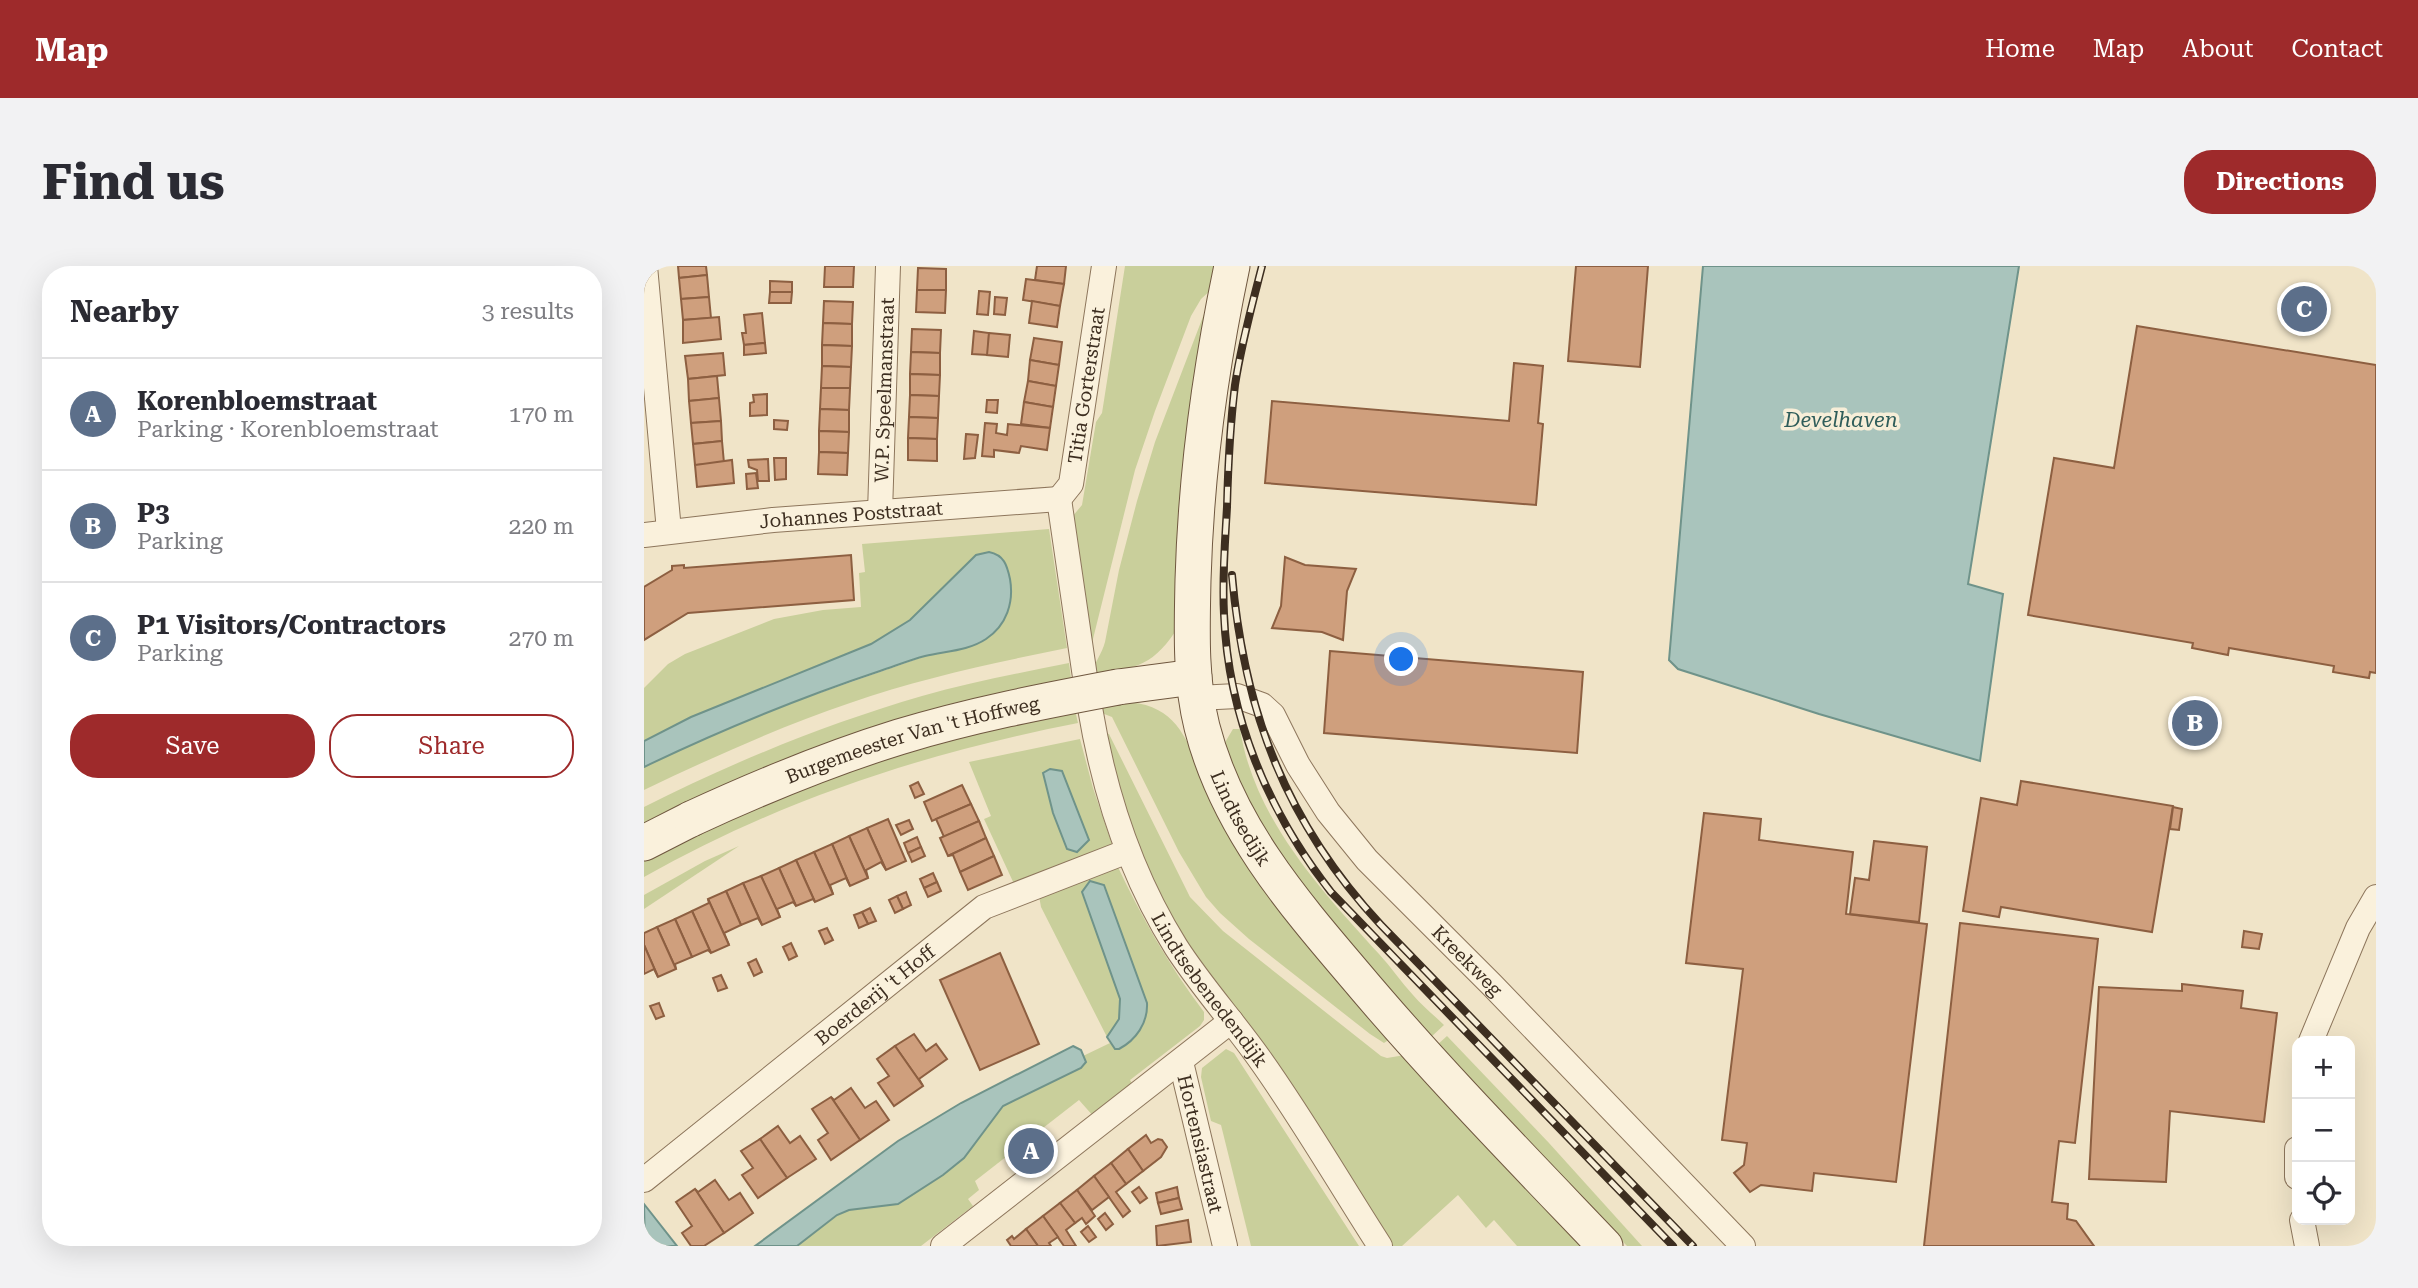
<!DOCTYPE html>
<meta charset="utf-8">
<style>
:root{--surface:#fff;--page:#f2f2f3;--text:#2b2b33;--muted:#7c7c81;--line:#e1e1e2;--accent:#9e2a2b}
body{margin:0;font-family:"Roboto Serif",serif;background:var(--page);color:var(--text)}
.controls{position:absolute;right:21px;bottom:21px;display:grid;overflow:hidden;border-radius:14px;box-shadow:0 7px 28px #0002}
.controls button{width:63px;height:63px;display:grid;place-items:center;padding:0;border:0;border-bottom:2px solid var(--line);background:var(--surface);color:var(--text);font:35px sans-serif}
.you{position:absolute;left:758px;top:394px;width:24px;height:24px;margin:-18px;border:5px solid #fff;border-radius:50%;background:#1a73e8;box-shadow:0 0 0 10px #1a73e833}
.badge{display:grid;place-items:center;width:46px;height:46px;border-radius:50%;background:var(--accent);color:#fff;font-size:23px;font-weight:700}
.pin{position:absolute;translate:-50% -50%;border:4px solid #fff;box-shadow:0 2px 7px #0006}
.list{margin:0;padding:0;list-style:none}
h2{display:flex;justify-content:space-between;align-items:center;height:91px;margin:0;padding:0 28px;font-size:30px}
h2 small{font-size:23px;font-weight:400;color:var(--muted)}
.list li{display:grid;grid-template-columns:46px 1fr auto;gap:21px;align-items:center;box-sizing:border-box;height:112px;padding:0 28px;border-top:2px solid var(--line)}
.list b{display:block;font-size:26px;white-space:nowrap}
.list p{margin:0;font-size:23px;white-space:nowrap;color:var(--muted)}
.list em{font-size:23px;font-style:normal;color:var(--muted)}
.actions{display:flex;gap:14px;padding:21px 28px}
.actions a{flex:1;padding:16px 0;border:2px solid var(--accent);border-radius:28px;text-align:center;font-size:24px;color:var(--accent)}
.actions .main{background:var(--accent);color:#fff}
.icon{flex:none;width:38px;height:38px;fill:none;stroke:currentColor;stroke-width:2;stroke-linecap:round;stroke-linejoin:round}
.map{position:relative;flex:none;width:1732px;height:980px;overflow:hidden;border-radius:28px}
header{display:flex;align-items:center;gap:42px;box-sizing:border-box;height:98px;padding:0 35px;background:var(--accent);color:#fff}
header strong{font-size:33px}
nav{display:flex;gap:38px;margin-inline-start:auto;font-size:24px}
.intro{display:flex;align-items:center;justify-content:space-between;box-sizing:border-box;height:168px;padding:0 42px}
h1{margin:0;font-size:49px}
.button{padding:18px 32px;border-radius:28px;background:var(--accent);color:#fff;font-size:24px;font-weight:700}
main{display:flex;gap:42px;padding:0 42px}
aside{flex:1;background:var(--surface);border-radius:28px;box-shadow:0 7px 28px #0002}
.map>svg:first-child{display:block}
</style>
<header>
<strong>Map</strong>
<nav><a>Home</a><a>Map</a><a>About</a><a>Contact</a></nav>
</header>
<div class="intro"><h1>Find us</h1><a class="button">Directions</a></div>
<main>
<aside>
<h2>Nearby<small>3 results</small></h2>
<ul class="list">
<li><span class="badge" style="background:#5c6f8a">A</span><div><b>Korenbloemstraat</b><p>Parking · Korenbloemstraat</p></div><em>170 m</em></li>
<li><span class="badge" style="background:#5c6f8a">B</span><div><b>P3</b><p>Parking</p></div><em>220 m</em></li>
<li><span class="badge" style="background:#5c6f8a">C</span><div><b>P1 Visitors/Contractors</b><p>Parking</p></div><em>270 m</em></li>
</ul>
<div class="actions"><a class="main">Save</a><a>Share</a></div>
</aside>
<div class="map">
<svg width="1732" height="980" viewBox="0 0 1732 980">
<rect width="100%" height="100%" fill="#f0e4c8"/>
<g fill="#c9cf9b">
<path d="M481,0H574L569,22L557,33L547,50L511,145L491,204L447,381L428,251L438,239L452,156L458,147Z"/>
<path d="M560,48L562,49L531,366C506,403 488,402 447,409C450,397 458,388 461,376L475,304L493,235L511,176Z"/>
<path d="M405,263L423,382C350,397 277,412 206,437C135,461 67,492 0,524V501L64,470L138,440L279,391L368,325L364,302L280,342L266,354L227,378L47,451L0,475V422L24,398L41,388L130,353L179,344L217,341L215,307L221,306L218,278Z"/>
<path d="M425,397L427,412L355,427L0,562V541C89,496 182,458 278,430C326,416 376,407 425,397Z"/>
<path d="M479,436C532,437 542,472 560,513L746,773L740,777L726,768L605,673L576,647L562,631L535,586L468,451L455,446L462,440Z"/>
<path d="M431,444L434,457C280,487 137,534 0,611V593L41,571L201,504L310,471Z"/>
<path d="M589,463H596C610,552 676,623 735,688C747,701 757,716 769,729C778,740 790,749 800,759L786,772L663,628L600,533L580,478Z"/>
<path d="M462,467L465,468L546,631L579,665L737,790L743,792L761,789L940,980H873L850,954L842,962L814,929L758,980H748L650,829L547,686L506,615L458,469Z"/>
<path d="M436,473L449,522L469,581L371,620L340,553L347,550L325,496Z"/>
<path d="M95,580L0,643V629L61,595Z"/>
<path d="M472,597C497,650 525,700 560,746V754L556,760L486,814L489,819L450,851L435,834L331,915L335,924L324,933L329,940L277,980H153L194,949L205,944L254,938L299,909L320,892L359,840L437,802L442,796L439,790L466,777L471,783L478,782L497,762L438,626L476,733L475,753L463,771L397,641L395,630Z"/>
<path d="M803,770L905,877L998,980H983L792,780Z"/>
<path d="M582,783L590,787L715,980H607L577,859L567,855L557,811L558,802Z"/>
</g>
<g fill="#a9c4bc" stroke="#6f938a" stroke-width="2">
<path d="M1059,0H1375L1324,318L1359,328L1336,495L1175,448L1034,403L1025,394Z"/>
<path d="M345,286C360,289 363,299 366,313C370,336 363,359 342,373C324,385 302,385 281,390C266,394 251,400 236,405C155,432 77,464 0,501V475L47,451L227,378L266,354L332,289Z"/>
<path d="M406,503L418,505L445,574L433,586L423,583L409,547L399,507Z"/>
<path d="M446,615L460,619L503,737C504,757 492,774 475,783H471L463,771L475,753L476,733L438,626Z"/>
<path d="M429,780L437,784L442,796L437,802L359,840L320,892L299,909L254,938L205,944L193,949L153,980H111L254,875L317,837Z"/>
<path d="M0,938L33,980H1Z"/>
</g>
<g fill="#cf9f7d" stroke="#8d5f41" stroke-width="2">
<path d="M34,0H62L63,9L35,12Z"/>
<path d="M181,0H210L209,21H180Z"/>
<path d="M393,0H422L420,18L391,14Z"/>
<path d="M932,0H1004L996,101L924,95Z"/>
<path d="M274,2L302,3V24H273Z"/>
<path d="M63,9L65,31L37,33L35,12Z"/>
<path d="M382,13L420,18L416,40L379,34Z"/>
<path d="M126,15L148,16V26H126Z"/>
<path d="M273,24H302L301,47L272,46Z"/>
<path d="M335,25L346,26L344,49L333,48Z"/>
<path d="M126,26H148L147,37H125Z"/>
<path d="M65,31L67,52L39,54L37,33Z"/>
<path d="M351,31L363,32L361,49L350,48Z"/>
<path d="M180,35L209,36L208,58L179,57Z"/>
<path d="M388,35L416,40L413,61L385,57Z"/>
<path d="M118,47L121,77L100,79L98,67H102L100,49Z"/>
<path d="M75,51L77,73L39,77V54Z"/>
<path d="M179,57L208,58V80L178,79Z"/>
<path d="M1493,60L1732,99V407L1726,406L1725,412L1689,406L1690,400L1585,382L1584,389L1548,382L1549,377L1384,349L1410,192L1470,202Z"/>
<path d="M268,63L297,64L296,87L267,86Z"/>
<path d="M330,65L345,67L344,89L328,88Z"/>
<path d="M345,67L366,69L364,91L343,89Z"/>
<path d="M390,72L418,76L415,99L386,94Z"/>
<path d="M121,77L122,87L100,89V79Z"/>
<path d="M178,79L208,80L207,101L178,100Z"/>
<path d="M267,86L296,87V109L266,108Z"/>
<path d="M79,87L81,109L44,113L41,90Z"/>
<path d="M386,94L415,99L412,120L384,115Z"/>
<path d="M870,97L899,100L894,157L899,158L892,239L621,217L628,135L865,155Z"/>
<path d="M178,100L207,101L206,122H177Z"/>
<path d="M266,108L296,109L295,130L266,129Z"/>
<path d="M73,110L75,132L45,135L44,113Z"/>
<path d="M384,115L412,120L409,141L380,136Z"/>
<path d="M177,122H206L205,144L176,143Z"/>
<path d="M123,128V149L106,150V137L110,136L109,129Z"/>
<path d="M266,129L295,130L294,152L265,151Z"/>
<path d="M75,132L77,155L47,157L45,135Z"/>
<path d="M343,134H354L353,147L342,146Z"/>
<path d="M380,136L409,141L406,162L377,158Z"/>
<path d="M176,143L205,144V166L175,165Z"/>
<path d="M265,151L294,152L293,173L264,172Z"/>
<path d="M130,154L144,155L143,164L130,163Z"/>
<path d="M77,155L78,175L49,178L47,157Z"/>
<path d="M341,157L353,158L352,167L363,169L364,158L406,162L403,184L377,180L375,187L350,184V191L338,190Z"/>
<path d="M175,165L205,166L204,187L175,186Z"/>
<path d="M322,168L334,169L331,192L320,193Z"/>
<path d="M264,172L293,173V195L264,194Z"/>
<path d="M78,175L80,197L51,199L49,178Z"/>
<path d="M175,186L204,187L203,209L174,208Z"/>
<path d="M130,192H142V213L131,214Z"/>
<path d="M124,193L125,215H114L113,204L105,201L104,194Z"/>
<path d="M88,194L90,217L53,221L51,199Z"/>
<path d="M112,207L114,222L103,223L102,208Z"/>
<path d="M207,289L210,334L44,347L0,374V321L28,304V300L40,299V302Z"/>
<path d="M641,291L661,299L712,303L703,325L699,374L678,366L628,362L637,340Z"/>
<path d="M686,385L939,406L933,487L680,467Z"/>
<path d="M1377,515L1529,540L1508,666L1357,641L1355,651L1319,645L1337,532L1373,539Z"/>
<path d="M274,516L280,528L271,532L266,520Z"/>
<path d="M318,519L327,538L288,555L280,536Z"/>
<path d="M327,538L335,555L300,571L292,553Z"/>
<path d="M1529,541L1538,543L1535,564L1526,563Z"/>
<path d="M1060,547L1117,553L1115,574L1209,586L1202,648L1283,658L1252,916L1170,907L1168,925L1117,919L1106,926L1090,907L1100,899L1103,877L1078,874L1099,703L1042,697Z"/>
<path d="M244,553L262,595L242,604L223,562Z"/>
<path d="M265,554L269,563L257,569L252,559Z"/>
<path d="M335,555L342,572L304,590L296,572Z"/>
<path d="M223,562L242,604L237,596L222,604L224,612L205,570Z"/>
<path d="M205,570L224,612L206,620L188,578Z"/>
<path d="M273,571L277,581L264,587L260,577Z"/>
<path d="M342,572L350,590L316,606L309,589L304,590Z"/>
<path d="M1230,575L1283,581L1275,656L1206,648L1211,612L1225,614Z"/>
<path d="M188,578L206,620L202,612L186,619L189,628L170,586Z"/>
<path d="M277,581L281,590L268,596L264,587Z"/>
<path d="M170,586L189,628L171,636L152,594Z"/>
<path d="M350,590L358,609L324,624L316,606Z"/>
<path d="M152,594L171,636L169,633L152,640L135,602Z"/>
<path d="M135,602L152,640L149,636L133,643L136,651L117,610Z"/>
<path d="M289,607L293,616L280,622L276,613Z"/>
<path d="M117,610L136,651L118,659L99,617Z"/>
<path d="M293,616L297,625L284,631L280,622Z"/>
<path d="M99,617L118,659L114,652L97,659L82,625Z"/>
<path d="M82,625L97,659L80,667L85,679L64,633Z"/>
<path d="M262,626L267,639L259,643L253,630Z"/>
<path d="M253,630L259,643L251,647L245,634Z"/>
<path d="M64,633L85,679L67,687L48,645L65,637Z"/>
<path d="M226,642L232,655L224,658L218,646Z"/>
<path d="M48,645L67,687L64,684L48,691L31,653Z"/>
<path d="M218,646L224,658L215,662L210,649Z"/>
<path d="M31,653L48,691L31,698L32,703L13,661Z"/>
<path d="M1316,657L1454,673L1431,877L1415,875L1408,936L1424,938L1423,953L1432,955L1450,980H1280Z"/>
<path d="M13,661L32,703L14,711L0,679V667Z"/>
<path d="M183,662L189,674L181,678L175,665Z"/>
<path d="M1600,665L1618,668L1615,683L1598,681Z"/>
<path d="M147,677L153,690L145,694L139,681Z"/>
<path d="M0,679L14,711L10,703L0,708Z"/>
<path d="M356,687L395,778L336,804L296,714Z"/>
<path d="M112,693L118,706L110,710L104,697Z"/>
<path d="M77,709L83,722L74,725L69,712Z"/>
<path d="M1538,718L1599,725L1597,742L1633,747L1620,856L1526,845L1522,916L1445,913L1455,721L1538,725Z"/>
<path d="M15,737L20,750L12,753L6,740Z"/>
<path d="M270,768L282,785L292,778L303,793L275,813L279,820L251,780Z"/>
<path d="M251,780L279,820L250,840L234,817L245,810L233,793Z"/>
<path d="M207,822L221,842L232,835L245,854L216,874L187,831L190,834Z"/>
<path d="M187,831L216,874L187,894L174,874L184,867L168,843Z"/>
<path d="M134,860L146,877L156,870L172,893L143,912L116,873Z"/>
<path d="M502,869L507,877L514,873L518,874L523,881L517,891L499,905L484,883Z"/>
<path d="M116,873L143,912L114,932L98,909L109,902L97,885Z"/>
<path d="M484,883L499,905L482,918L467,897Z"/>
<path d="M467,897L482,918L472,926L486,945L479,951L450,910Z"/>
<path d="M450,910L465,931L448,944L433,924Z"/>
<path d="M71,914L85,934L96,927L109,947L80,967L51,923L54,926Z"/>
<path d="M495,921L503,932L496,937L488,926Z"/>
<path d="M533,921L535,932L514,937L512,927Z"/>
<path d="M51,923L80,967L60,980H47L38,967L48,960L32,936Z"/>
<path d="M433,924L451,950L442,958L438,952L431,957L416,937Z"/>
<path d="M535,932L538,943L517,948L514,937Z"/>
<path d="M416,937L431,957L422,964L432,980H420L399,950Z"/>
<path d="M461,947L469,958L462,964L454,953Z"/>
<path d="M399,950L414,971L405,977L407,980H394L382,963Z"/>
<path d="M544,954L547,976L513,980L512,960Z"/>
<path d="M444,960L452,971L445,976L437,966Z"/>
<path d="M382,963L394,980H367L363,974L368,970L370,973Z"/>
</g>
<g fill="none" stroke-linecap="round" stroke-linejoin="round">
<g stroke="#8d765c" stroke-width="26">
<g id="street">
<path d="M1,0L25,265"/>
<path id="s1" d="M415,233L427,218L460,0"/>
<path d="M415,233L441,411"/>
<path id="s2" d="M236,246L244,0"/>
<path id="s3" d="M0,269L129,254L415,233"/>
<path id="s4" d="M553,432L593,430L618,439L629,449L654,499L684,546L723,594L848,719L1099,980"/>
<path id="s5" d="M446,442C460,526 487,609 532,681C557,720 588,754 615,792C658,852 696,918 736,980"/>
<path d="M1667,775L1714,662L1732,631"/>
<path id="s6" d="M537,796L581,980"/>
<path d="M1653,883V911"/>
<path id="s7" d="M0,914L340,641L484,585"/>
<path d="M1658,954L1663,980"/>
<path d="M299,980L587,755"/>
</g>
</g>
<g stroke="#6f573f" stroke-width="37">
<g id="secondary">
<path id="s8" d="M588,0C566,104 552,208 549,314C548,363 546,413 558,461C583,559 647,634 711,709C790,803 876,891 961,980"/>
<path d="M474,421L550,411"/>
<path d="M0,577L47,553"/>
</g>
</g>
<use href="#street" stroke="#faf1dc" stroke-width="24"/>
<use href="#secondary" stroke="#faf1dc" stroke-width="35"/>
<g stroke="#3d2e20" stroke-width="8">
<g id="rail">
<path d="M618,0C608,39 597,79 591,119C586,160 584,201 583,241C581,277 578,312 580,348C584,450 624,546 687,626L1029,980"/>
<path d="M588,309C600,446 642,557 737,659L1049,980"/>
</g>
</g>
<use href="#rail" stroke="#f7eed8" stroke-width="5" stroke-dasharray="16" stroke-linecap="butt"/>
<g stroke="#6f573f" stroke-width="37" stroke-linecap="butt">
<g id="secondary-bridge">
<path id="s9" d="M47,553C114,522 184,493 255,471C327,449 400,435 474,421"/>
</g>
</g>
<use href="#secondary-bridge" stroke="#faf1dc" stroke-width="35"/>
</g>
<g text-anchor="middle" stroke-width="7" stroke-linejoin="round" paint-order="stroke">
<g font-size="19" fill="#3d2e20" stroke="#f7eed8">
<text dy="7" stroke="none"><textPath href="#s1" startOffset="119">Titia Gorterstraat</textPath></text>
<text dy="7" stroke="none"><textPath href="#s2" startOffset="122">W.P. Speelmanstraat</textPath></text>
<text dy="7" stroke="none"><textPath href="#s3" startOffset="208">Johannes Poststraat</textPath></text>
<text dy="7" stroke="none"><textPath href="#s9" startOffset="236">Burgemeester Van 't Hoffweg</textPath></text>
<text dy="7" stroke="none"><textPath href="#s8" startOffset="564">Lindtsedijk</textPath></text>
<text dy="7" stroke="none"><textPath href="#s4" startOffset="397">Kreekweg</textPath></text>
<text dy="7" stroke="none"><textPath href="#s5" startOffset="310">Lindtsebenedendijk</textPath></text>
<text dy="7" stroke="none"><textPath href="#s7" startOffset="296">Boerderij 't Hoff</textPath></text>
<text dy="7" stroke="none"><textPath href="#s6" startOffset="84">Hortensiastraat</textPath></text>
</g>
<g font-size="21" font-style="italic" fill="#2f5d5a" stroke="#f7eed8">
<text x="1197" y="161">Develhaven</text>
</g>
</g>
</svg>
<div class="controls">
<button>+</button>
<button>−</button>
<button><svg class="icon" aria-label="locate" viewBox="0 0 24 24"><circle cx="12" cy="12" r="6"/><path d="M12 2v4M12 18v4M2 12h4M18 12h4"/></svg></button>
</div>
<div class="you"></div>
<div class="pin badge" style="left:387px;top:885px;background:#5c6f8a">A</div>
<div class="pin badge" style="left:1551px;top:457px;background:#5c6f8a">B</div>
<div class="pin badge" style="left:1660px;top:43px;background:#5c6f8a">C</div>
</div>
</main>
